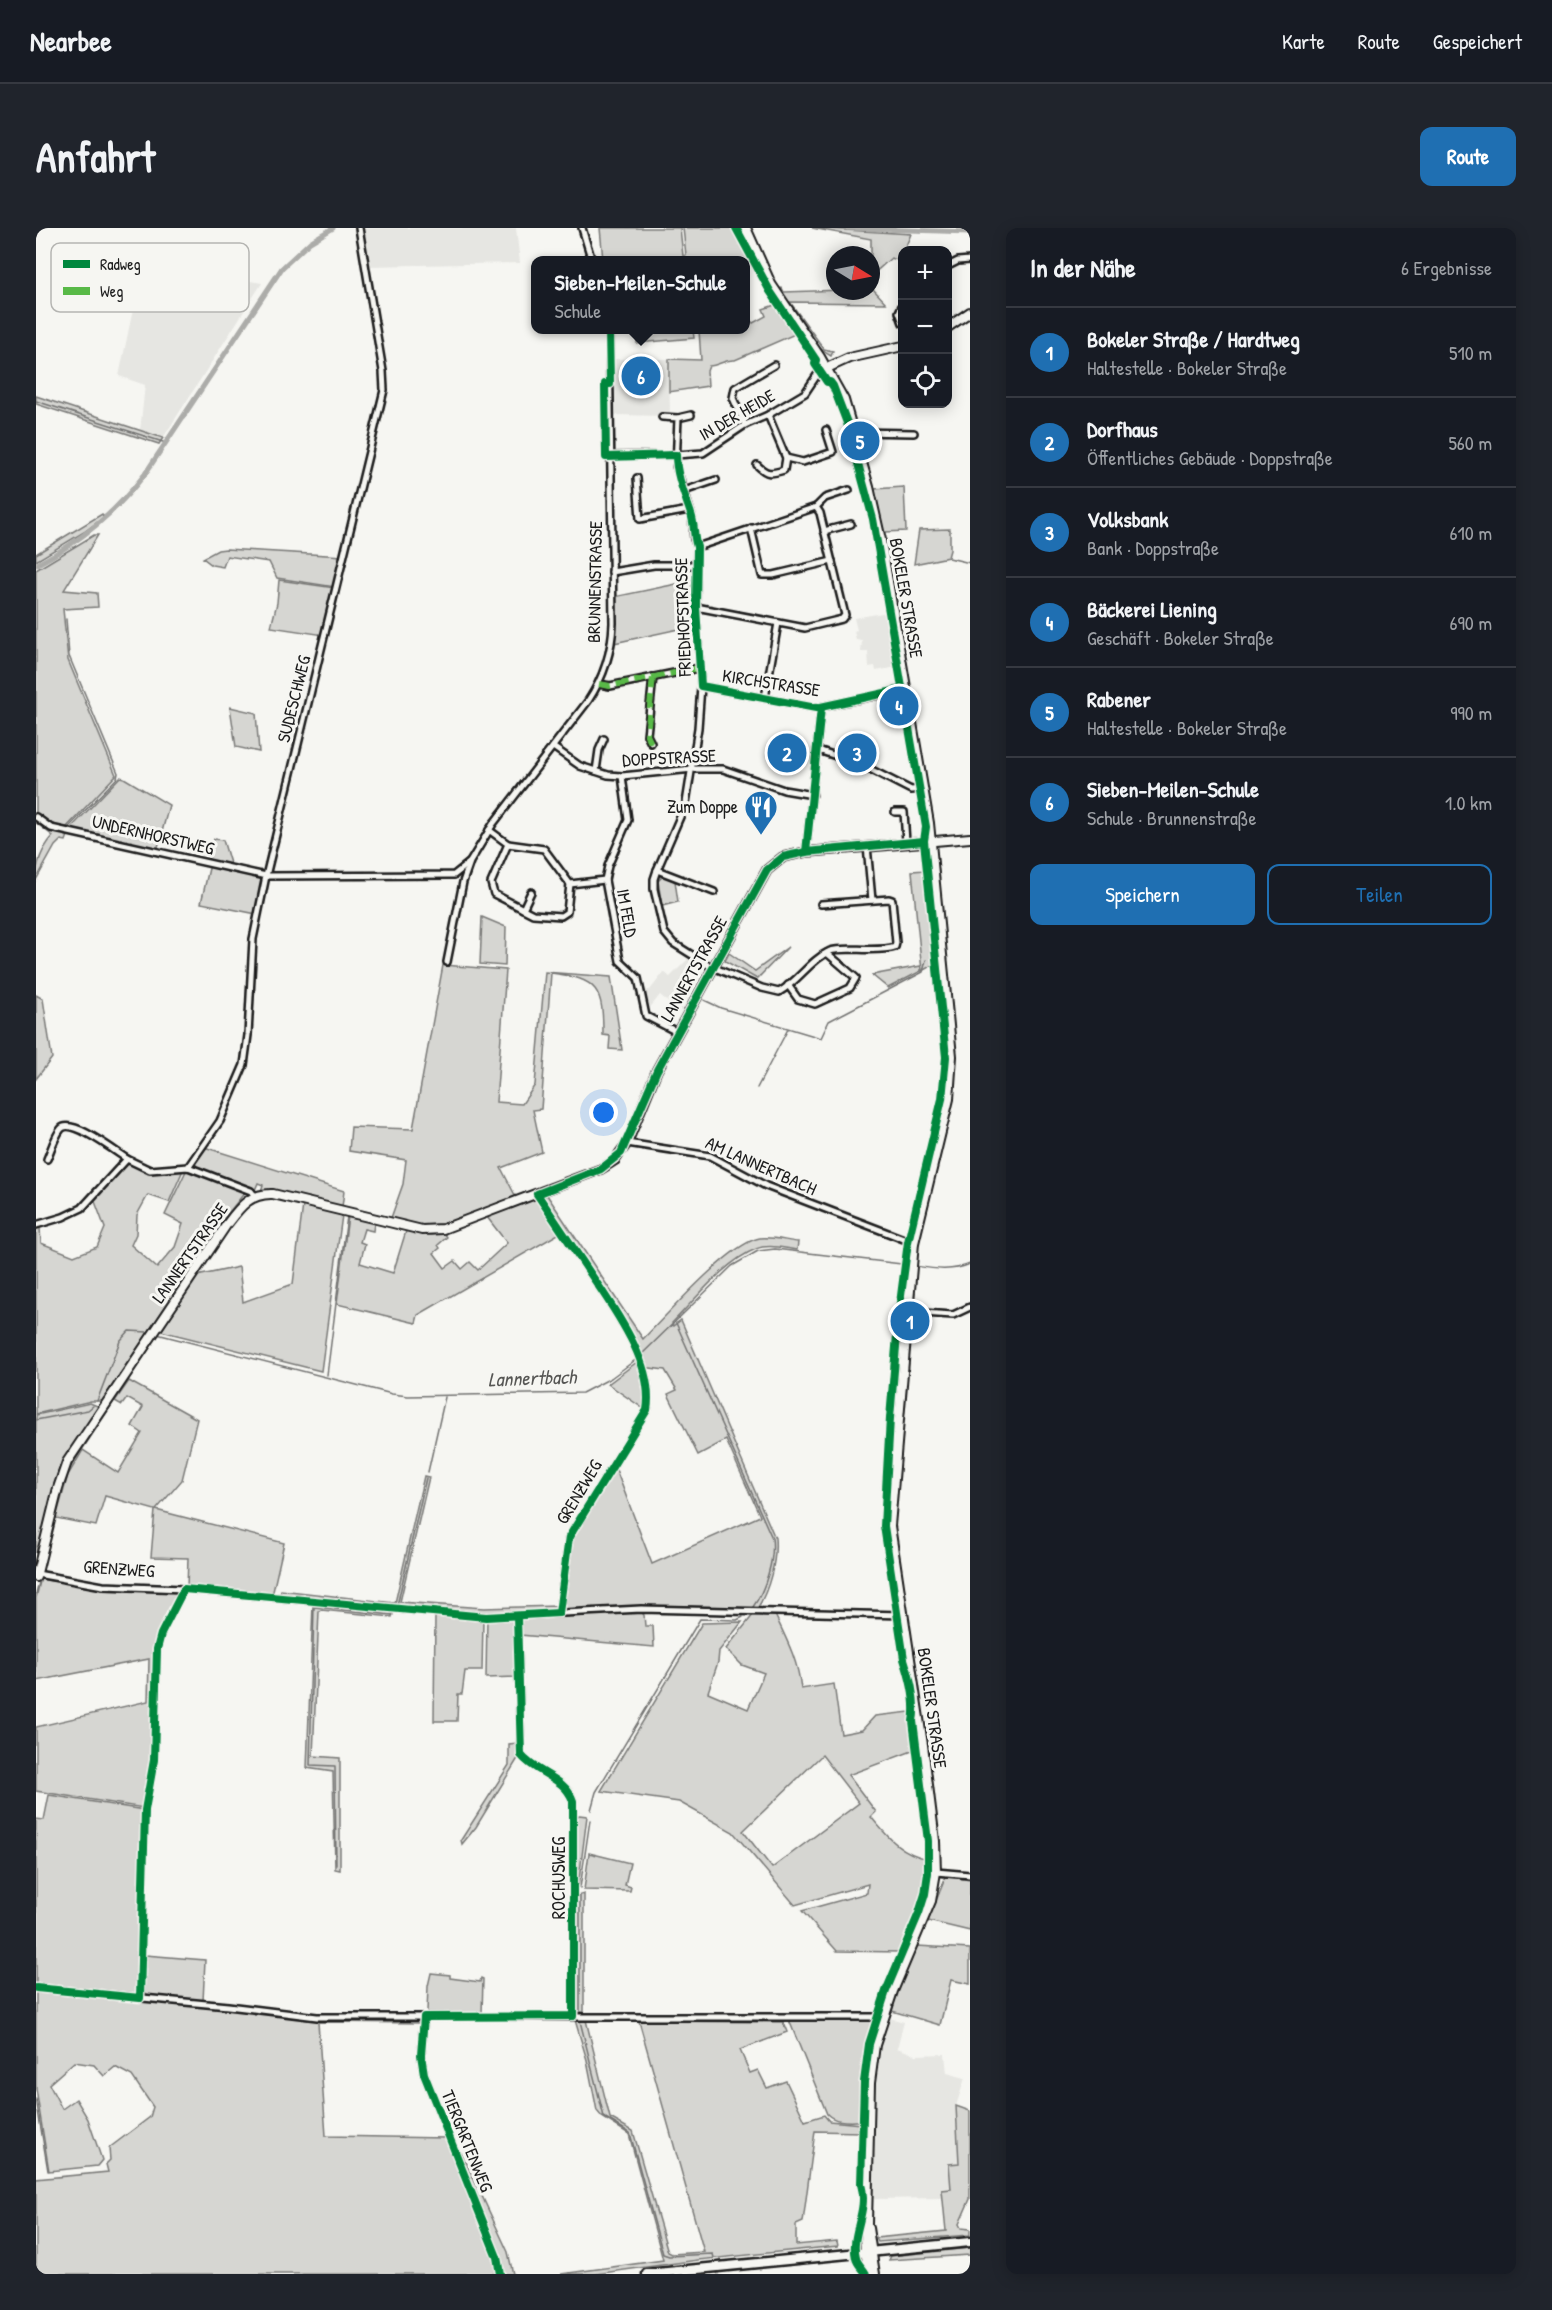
<!DOCTYPE html>
<html lang="de">
<meta charset="utf-8">
<style>
:root{--surface:#171b24;--page:#20242c;--text:#f1f3f6;--muted:#9ea1a6;--line:#363941;--accent:#1f6fb2}
body{margin:0;font-family:"Patrick Hand",sans-serif;background:var(--page);color:var(--text)}
.controls{position:absolute;right:18px;top:18px;display:grid;overflow:hidden;border-radius:12px;box-shadow:0 3px 15px #0003}
.controls button{width:54px;height:54px;display:grid;place-items:center;padding:0;border:0;border-bottom:2px solid var(--line);background:var(--surface);color:var(--text);font:30px sans-serif}
.compass{position:absolute;left:790px;top:18px;width:54px;height:54px;border-radius:50%;background:var(--surface);box-shadow:0 3px 15px #0003;rotate:100deg}
.you{position:absolute;left:568px;top:885px;width:21px;height:21px;margin:-15px;border:4px solid #fff;border-radius:50%;background:#1a73e8;box-shadow:0 0 0 9px #1a73e833}
.badge{display:grid;place-items:center;width:39px;height:39px;border-radius:50%;background:var(--accent);color:#fff;font-size:20px;font-weight:700}
.pin{position:absolute;translate:-50% -50%;border:3px solid #fff;box-shadow:0 2px 6px #0006}
.popup{position:absolute;left:495px;top:28px;width:219px;height:78px;box-sizing:border-box;display:grid;place-content:center;border-radius:12px;background:var(--surface);filter:drop-shadow(0 2px 4px #0005);font-size:20px;white-space:nowrap;color:var(--muted)}
.popup b{font-size:22px;color:var(--text)}
.popup::after{content:'';position:absolute;left:50%;top:100%;margin-left:-12px;border:12px solid transparent;border-top-color:var(--surface)}
.list{margin:0;padding:0;list-style:none}
h2{display:flex;justify-content:space-between;align-items:center;height:78px;margin:0;padding:0 24px;font-size:26px}
h2 small{font-size:20px;font-weight:400;color:var(--muted)}
.list li{display:grid;grid-template-columns:39px 1fr auto;gap:18px;align-items:center;box-sizing:border-box;height:90px;padding:0 24px;border-top:2px solid var(--line)}
.list b{display:block;font-size:22px;white-space:nowrap}
.list p{margin:0;font-size:20px;white-space:nowrap;color:var(--muted)}
.list em{font-size:20px;font-style:normal;color:var(--muted)}
.actions{display:flex;gap:12px;padding:18px 24px}
.actions a{flex:1;padding:14px 0;border:2px solid var(--accent);border-radius:12px;text-align:center;font-size:21px;color:var(--accent)}
.actions .main{background:var(--accent);color:#fff}
.icon{flex:none;width:33px;height:33px;fill:none;stroke:currentColor;stroke-width:2;stroke-linecap:round;stroke-linejoin:round}
.map{position:relative;flex:none;width:934px;height:2046px;overflow:hidden;border-radius:12px}
header{display:flex;align-items:center;gap:36px;box-sizing:border-box;height:84px;padding:0 30px;background:var(--surface);border-bottom:2px solid var(--line)}
header strong{font-size:28px}
nav{display:flex;gap:33px;margin-inline-start:auto;font-size:21px}
.intro{display:flex;align-items:center;justify-content:space-between;box-sizing:border-box;height:144px;padding:0 36px}
h1{margin:0;font-size:42px}
.button{padding:15px 27px;border-radius:12px;background:var(--accent);color:#fff;font-size:21px;font-weight:700}
main{display:flex;gap:36px;padding:0 36px}
aside{flex:1;background:var(--surface);border-radius:12px;box-shadow:0 3px 15px #0003}
.map>svg:first-child{display:block}
</style>
<header>
<strong>Nearbee</strong>
<nav><a>Karte</a><a>Route</a><a>Gespeichert</a></nav>
</header>
<div class="intro"><h1>Anfahrt</h1><a class="button">Route</a></div>
<main>
<div class="map">
<svg width="934" height="2046" viewBox="0 0 934 2046">
<rect width="100%" height="100%" fill="#f6f6f2"/>
<filter id="ink" filterUnits="userSpaceOnUse"><feTurbulence type="fractalNoise" baseFrequency=".0167" numOctaves="2"/><feDisplacementMap in="SourceGraphic" scale="12" xChannelSelector="R" yChannelSelector="G"/><feConvolveMatrix kernelMatrix="1 2 1 2 8 2 1 2 1" color-interpolation-filters="sRGB"/></filter>
<g filter="url(#ink)">
<g fill="#e6e6e2">
<path d="M327,0H480L484,35L332,38Z"/>
<path d="M148,42L226,55L127,210L104,203L109,157L83,148L100,67L143,66Z"/>
<path d="M576,131H633L634,188L577,187Z"/>
<path d="M852,384L861,439L840,443L839,438L833,439L832,424H825L826,413L820,412L818,403L821,402L818,390Z"/>
<path d="M652,731L668,740L644,784L624,767L612,782L609,780L607,763L614,762L628,744L634,749Z"/>
<path d="M853,1790L868,1794L861,1820L880,1827L909,1826L911,1845L929,1850L920,1878L923,1936L915,1962H906V1970L836,1971L840,1855L845,1819Z"/>
</g>
<g fill="#d6d6d2" stroke="#797977" stroke-width="1.5" fill-rule="evenodd">
<path d="M564,0H644L647,28L650,27L647,0H697L714,33L710,35V33L567,32Z"/>
<path d="M776,0L875,6L866,27L861,32L855,30L835,48V11Z"/>
<path d="M746,60L748,64L837,61L850,75L754,74L788,121L797,123L795,128C772,116 756,82 742,61Z"/>
<path d="M739,77L759,106L699,132C689,131 682,138 673,138L671,143L672,158L633,164V131L665,132L663,102H710V88L717,95L730,88L727,81Z"/>
<path d="M600,102H657L658,110L601,115Z"/>
<path d="M0,168L127,210L123,216L0,176Z"/>
<path d="M868,259L870,303L848,304L838,261Z"/>
<path d="M66,286L68,289L48,304L0,333V326Z"/>
<path d="M914,301V322L912,329L878,336L883,302Z"/>
<path d="M58,307H62L28,362L61,365L62,379L27,381L32,432L80,547L29,601C18,599 7,596 0,586V342Z"/>
<path d="M190,321L206,322L307,328L299,359L241,350L233,334L191,328L187,339L176,337L167,330L182,322Z"/>
<path d="M243,352L299,360L288,407L235,399L241,375Z"/>
<path d="M655,353L657,398L578,415V369Z"/>
<path d="M194,479L220,485L223,524L200,519Z"/>
<path d="M84,549L88,550L133,577L121,623L33,602Z"/>
<path d="M0,590L33,605L30,613L25,612L19,618L0,652C0,635 6,621 17,608L0,595Z"/>
<path d="M178,611L187,612L196,642L229,649L221,686L165,675L174,636L171,634Z"/>
<path d="M890,642L900,735L886,743L876,643Z"/>
<path d="M627,648L639,653L642,674L626,678L622,653Z"/>
<path d="M446,689L470,699L469,738L444,736Z"/>
<path d="M752,719L721,751L689,733L693,725L719,743Z"/>
<path d="M407,737L470,742L460,874L486,876L499,857L509,744L575,749L586,822L573,821L574,808L567,807C567,761 563,751 515,745L505,881L497,882L506,924L465,940L480,969L410,996L387,998L355,990L367,956L370,932L313,923L315,899L377,901Z"/>
<path d="M885,738V743L852,760L836,747Z"/>
<path d="M0,767L7,771L16,830L0,851Z"/>
<path d="M168,919L308,963L306,979L225,963L227,957L222,955L219,962L215,961L158,939L157,934Z"/>
<path d="M90,935L104,939L147,942L133,974L112,967L101,987L100,1006L95,1017L121,1040L139,1019L147,996L129,987L150,943H160L210,963L190,988L66,1173H55L0,1186V1001L4,1000L5,1015L38,1028L61,1019L69,1000L58,971Z"/>
<path d="M511,967L607,1111C631,1087 690,1020 720,1011C731,1007 750,1013 762,1014L761,1022C749,1020 732,1016 720,1021C689,1033 659,1072 636,1095L637,1098L645,1092L739,1310C741,1332 733,1362 721,1381L619,1378L529,1382L526,1377L536,1311L579,1239L616,1336L724,1288L690,1212L662,1227L632,1166L641,1162L629,1142L607,1139L601,1116L567,1059L506,969Z"/>
<path d="M500,971L524,1005L382,1087L380,1095L301,1076L312,988L338,995L337,1003L328,1001L324,1014L329,1016L324,1035L357,1045L370,1003L395,1007L408,1005L411,1009L402,1017L404,1020L398,1025L409,1040L419,1033L426,1041L434,1034L442,1042L471,1015L451,989Z"/>
<path d="M267,977L306,987L285,1143L125,1103L161,1048L203,1039L207,1074L257,1056Z"/>
<path d="M601,1134L611,1170L608,1181L572,1156Z"/>
<path d="M93,1153L161,1191L146,1252L120,1282L248,1315L236,1368L151,1360L152,1330L115,1329L119,1282L69,1268L60,1298L20,1290L32,1247L47,1222L82,1245L106,1205L96,1198L107,1179L91,1170L86,1177L79,1173Z"/>
<path d="M54,1175L66,1180L61,1182L22,1244L0,1332V1187Z"/>
<path d="M388,1248L393,1249L364,1374L448,1380L521,1378L518,1383L449,1387L244,1368L245,1362L359,1375Z"/>
<path d="M5,1349L68,1359L142,1362L144,1364L124,1405L120,1421L116,1531L108,1580L0,1563V1499L112,1473L113,1431L0,1453V1370Z"/>
<path d="M277,1376L357,1384L356,1389L285,1382L283,1383L277,1528L304,1530V1642L299,1641L297,1544L271,1540Z"/>
<path d="M572,1383L605,1384L608,1387L609,1398H617L618,1419L484,1407V1392L487,1388Z"/>
<path d="M399,1387L447,1391L446,1443H429L426,1466H422L421,1493H398Z"/>
<path d="M717,1387H739C751,1412 762,1433 765,1461L798,1456L805,1506L826,1502L839,1488L874,1484L879,1522L812,1547L840,1584L835,1589C853,1610 864,1625 892,1631L888,1667L865,1724L801,1723L766,1683L831,1665L832,1656L759,1677L697,1604L643,1574L565,1563L666,1395L706,1394L683,1423L682,1434L672,1464L712,1481L728,1445L706,1437L690,1421ZM786,1527L823,1575L736,1640L707,1603Z"/>
<path d="M476,1389L480,1391V1449L450,1450L451,1390Z"/>
<path d="M482,1515L484,1527L440,1599L426,1616L425,1612L473,1537V1516Z"/>
<path d="M13,1567L108,1582L103,1768L281,1791L384,1792L385,1795L282,1794L290,1908L410,1910L458,2030L461,2046H0V1951L72,1944L70,1936L74,1932L73,1920L114,1889L117,1879L96,1848L79,1839L68,1848L58,1837L38,1834L13,1856L26,1881L40,1871L52,1891L66,1932L61,1938L13,1943L0,1861V1591L8,1592Z"/>
<path d="M543,1587L551,1588L542,1660L540,1590Z"/>
<path d="M553,1625L594,1635L589,1657L595,1659L594,1663L548,1662Z"/>
<path d="M910,1648L934,1652V1703L892,1693Z"/>
<path d="M548,1666V1784H540L541,1668Z"/>
<path d="M881,1718L934,1721V1756L915,1752L904,1797L856,1783L861,1765Z"/>
<path d="M109,1727L169,1732L167,1773L111,1767L109,1764Z"/>
<path d="M395,1745L414,1747V1750L444,1754L445,1750L447,1751L446,1785L391,1784L392,1758Z"/>
<path d="M539,1792H550L574,1890L597,1903L632,2024L636,2026L668,2024L603,1793L747,1794L751,1804L704,1822L714,1845L722,1842L731,1860L750,1853L769,1893L788,1887L793,1893L825,1896V1904L779,1903L767,1994L760,1997V2017L801,2013L802,2018L662,2032L559,2046H525L627,2032L593,1906L566,1889L561,1883L551,1832Z"/>
<path d="M753,1792L837,1793L826,1837L824,1893C813,1893 800,1895 791,1886Z"/>
<path d="M920,1878L934,1883V1971L923,1996L925,2000L934,2001V2007L842,2014L840,2010L910,2003L906,1962L915,1961L913,1936L923,1935Z"/>
<path d="M426,1925L472,2024L477,2046H467L464,2028L424,1928Z"/>
<path d="M934,2020V2027L853,2032L855,2028Z"/>
</g>
<g fill="none" stroke-linecap="round" stroke-linejoin="round">
<g stroke="#727271" stroke-width="1.5">
<path d="M0,173L130,215"/>
<path d="M913,330L934,335"/>
<path d="M30,391L33,428L82,545L81,550L32,600"/>
<path d="M927,606H934"/>
<path d="M668,772L685,780L785,810L793,793L887,744L890,732"/>
<path d="M721,860L752,801"/>
<path d="M879,1038C898,1041 916,1044 934,1036"/>
<path d="M640,1095L736,1310C739,1331 729,1362 717,1379"/>
<path d="M121,1106L356,1166L372,1168L546,1165L575,1150L602,1130"/>
<path d="M605,1127L696,1038L722,1023L739,1021L874,1037"/>
<path d="M291,1147L311,988"/>
<path d="M61,1173L84,1113L93,1103L112,1104"/>
<path d="M0,1192L52,1182L57,1178"/>
<path d="M32,1243L122,1107"/>
<path d="M392,1244L409,1169"/>
<path d="M6,1342L27,1258"/>
<path d="M0,1366L4,1351L66,1361L98,1363"/>
<path d="M361,1378L390,1250"/>
<path d="M555,1582L560,1564L664,1391L701,1392L707,1389"/>
<path d="M300,1637L299,1538L274,1537L278,1379L357,1387"/>
<path d="M544,1660L554,1592"/>
<path d="M544,1783V1668"/>
<path d="M544,1793L568,1889L594,1905L627,2026L633,2028L677,2026L678,2030"/>
<path d="M0,1871L12,1943"/>
<path d="M681,2045L682,2046"/>
</g>
<g stroke="#acaca9" stroke-width="5">
<path d="M812,0L934,4"/>
<path d="M0,337C45,313 78,286 109,246L246,40L274,14L297,0"/>
</g>
<g stroke="#1c1c1c" stroke-width="10">
<g id="street">
<path d="M546,0L556,33"/>
<path d="M912,38L922,33L934,32"/>
<path d="M867,76L863,84L867,95"/>
<path d="M626,189L642,190L640,238L656,288L658,311L661,319"/>
<path d="M642,190L655,187"/>
<path d="M709,197L697,170L699,160L738,137"/>
<path d="M818,204L878,205"/>
<path d="M575,228L640,227L667,225L709,197L732,187L769,165L781,147L791,140"/>
<path d="M750,230L767,234L797,224L790,202"/>
<path d="M721,237C731,247 735,246 748,242L750,230L732,187"/>
<path d="M601,250L604,291L653,282"/>
<path d="M648,263L680,252"/>
<path d="M780,279L789,270L813,262"/>
<path d="M715,300L726,347H737L796,333"/>
<path d="M788,303L815,296"/>
<path d="M661,319L660,379L665,458L662,500L650,575L621,642L618,651V661L628,704L637,715L672,737L726,760L743,764C762,754 774,732 794,723C806,718 842,725 859,719L860,715L856,672L853,671L785,676"/>
<path d="M576,344L618,337H660"/>
<path d="M660,379L769,400L806,391L809,387L784,285L780,279L661,319"/>
<path d="M563,456L574,458L663,440"/>
<path d="M665,458L780,480L871,461"/>
<path d="M729,470L742,395"/>
<path d="M615,515L611,507L617,449"/>
<path d="M517,519L544,538L572,547L586,548L657,541H687L748,562L777,567"/>
<path d="M782,522L824,536L875,562L888,561"/>
<path d="M560,543L563,522L568,511"/>
<path d="M586,548L592,592L572,638L569,652L584,733L602,750L610,788L641,804"/>
<path d="M859,584H868L870,614"/>
<path d="M0,589L15,600L230,648L418,647L433,635"/>
<path d="M453,602L472,616L455,655L458,666L497,686L525,688L531,684L534,656"/>
<path d="M472,616L508,621L534,656L569,652"/>
<path d="M831,618L836,672"/>
<path d="M770,624L785,480"/>
<path d="M621,642L678,664"/>
<path d="M487,681L495,664"/>
<path d="M411,734L427,654L434,634L457,596L552,473C568,449 576,425 577,395L573,102"/>
<path d="M752,757L762,771L779,776L814,760L820,750L791,725"/>
<path d="M591,915L674,928L730,958L878,1015"/>
<path d="M11,931C15,922 19,908 25,901C35,889 80,924 91,931"/>
<path d="M152,939L184,893L208,837L212,807L217,711L230,648L348,162L347,143L323,0"/>
<path d="M501,966C517,990 534,1015 550,1039C575,1077 619,1134 611,1182L533,1309L523,1385"/>
<path d="M0,997L27,989L46,980L91,931L114,942L152,939L215,963L219,968"/>
<path d="M871,1084L917,1087L934,1079"/>
<path d="M1,1346L67,1358L148,1361L450,1389L605,1381L867,1387"/>
<path d="M481,1388L485,1527C500,1546 529,1549 537,1573V1788"/>
<path d="M900,1644L934,1647"/>
<path d="M0,1760L192,1778L281,1789H848"/>
<path d="M388,1789L385,1827L388,1846L461,2029L464,2046"/>
</g>
</g>
<g stroke="#1c1c1c" stroke-width="12">
<g id="secondary">
<path d="M710,0L735,56L784,129L808,172L833,259L845,312L893,595L916,828L913,871L878,1015L854,1298L887,1517L899,1613L900,1644L895,1673L857,1763L839,1817L834,1855L831,1996C828,2014 827,2029 836,2046"/>
<path d="M912,99L934,84"/>
<path d="M791,140L813,130L867,118"/>
<path d="M0,1349L22,1260L31,1234L191,996C204,979 214,965 237,966L386,1002L407,1001L565,941L579,932L591,915L621,842L731,642L747,629L770,624L934,610"/>
<path d="M832,2000L839,2046"/>
</g>
</g>
<g stroke="#1c1c1c" stroke-width="13">
<path id="primary" d="M611,2046L934,2014"/>
</g>
<use href="#street" stroke="#f6f6f2" stroke-width="5"/>
<use href="#secondary" stroke="#f6f6f2" stroke-width="8"/>
<use href="#primary" stroke="#f6f6f2" stroke-width="8"/>
<g stroke="#58b947" stroke-width="6" stroke-dasharray="12 6" stroke-linecap="butt">
<path d="M563,456L574,458L663,440"/>
<path d="M615,515L611,507L617,449"/>
</g>
<g stroke="#f6f6f2" stroke-width="11">
<g id="cycleway">
<path d="M700,0L734,63L780,132L779,136L791,154H794L797,158L811,195L837,291L890,599L888,613L910,829L906,871L872,1014L863,1083L854,1190L848,1298L868,1431C874,1449 881,1474 877,1493L892,1613V1645L889,1666L883,1685L850,1763L833,1816L828,1854L825,1956C833,1983 814,2006 820,2030C821,2036 827,2040 830,2046"/>
<path d="M573,102L574,156H569L570,229L640,227C640,247 649,268 655,286C659,297 657,308 661,319L660,379L665,458L780,480L867,461"/>
<path d="M770,624L785,480"/>
<path d="M0,1760L104,1770L109,1582L118,1532L121,1421L125,1406L148,1361L450,1389L523,1385L533,1309L611,1182C619,1134 575,1077 550,1039C534,1015 517,990 501,966L565,941L585,925L621,842L731,642L747,629L770,624L888,613"/>
<path d="M464,2046L461,2029L388,1846L385,1827L388,1789L537,1788V1573C529,1549 500,1546 485,1527L481,1388"/>
</g>
</g>
<use href="#cycleway" stroke="#00873e" stroke-width="8"/>
</g>
</g>
<defs>
<g id="restaurant-pin" transform="scale(1.725)"><path d="M0 17L-7.5 6A9.5 9.5 0 1 1 7.5 6Z" fill="#1f6fb2" stroke="#f6f6f2"/><path d="M-5-6h1v4h1v-4h1v4h1v-4h1v5L-1.5 .5V6h-2V.5L-5-1ZM5-6V6H3V1.5H1.5Q1.5-4 5-6Z" fill="#fff"/></g>
</defs>
<g fill-rule="evenodd">
<use href="#restaurant-pin" x="725" y="579"/>
</g>
<g text-anchor="middle" stroke-width="6" stroke-linejoin="round" paint-order="stroke">
<g font-size="18" fill="#1c1c1c" stroke="#f6f6f2">
<text transform="translate(701 187) rotate(-30)" y="6">IN DER HEIDE</text>
<text transform="translate(559 354) rotate(-89)" y="6">BRUNNENSTRASSE</text>
<text transform="translate(870 370) rotate(80)" y="6">BOKELER STRASSE</text>
<text transform="translate(647 389) rotate(-92)" y="6">FRIEDHOFSTRASSE</text>
<text transform="translate(735 455) rotate(9)" y="6">KIRCHSTRASSE</text>
<text transform="translate(258 471) rotate(-76)" y="6">SUDESCHWEG</text>
<text transform="translate(633 530) rotate(-3)" y="6">DOPPSTRASSE</text>
<text transform="translate(117 607) rotate(13)" y="6">UNDERNHORSTWEG</text>
<text transform="translate(591 685) rotate(80)" y="6">IM FELD</text>
<text transform="translate(658 741) rotate(-61)" y="6">LANNERTSTRASSE</text>
<text transform="translate(725 938) rotate(24)" y="6">AM LANNERTBACH</text>
<text transform="translate(154 1025) rotate(-55)" y="6">LANNERTSTRASSE</text>
<text transform="translate(543 1264) rotate(-59)" y="6">GRENZWEG</text>
<text transform="translate(83 1341) rotate(4)" y="6">GRENZWEG</text>
<text transform="translate(896 1480) rotate(82)" y="6">BOKELER STRASSE</text>
<text transform="translate(523 1650) rotate(-90)" y="6">ROCHUSWEG</text>
<text transform="translate(431 1913) rotate(68)" y="6">TIERGARTENWEG</text>
</g>
<g font-size="18" fill="#1c1c1c" stroke="#f6f6f2" text-anchor="end">
<text x="702" y="585">Zum Doppe</text>
</g>
<g font-size="20" font-style="italic" fill="#565654" stroke="#f6f6f2">
<text transform="translate(496 1150) rotate(-2)" y="7">Lannertbach</text>
</g>
</g>
<rect x="15" y="15" width="198" height="69" rx="9" fill="#f6f6f2" stroke="#b5b5b2" stroke-width="1.5"/>
<rect x="27" y="32" width="27" height="8" fill="#00873e"/>
<rect x="27" y="59" width="27" height="8" fill="#58b947"/>
<g font-size="16" fill="#1c1c1c">
<text x="64" y="42">Radweg</text>
<text x="64" y="69">Weg</text>
</g>
</svg>
<div class="controls">
<button>+</button>
<button>−</button>
<button><svg class="icon" aria-label="locate" viewBox="0 0 24 24"><circle cx="12" cy="12" r="6"/><path d="M12 2v4M12 18v4M2 12h4M18 12h4"/></svg></button>
</div>
<svg class="compass" viewBox="-18 -18 36 36"><path d="M0-13l5 13h-10z" fill="#e53935"/><path d="M0 13l5-13h-10z" fill="#9ea1a6"/></svg>
<div class="you"></div>
<div class="pin badge" style="left:874px;top:1093px">1</div>
<div class="pin badge" style="left:751px;top:525px">2</div>
<div class="pin badge" style="left:821px;top:525px">3</div>
<div class="pin badge" style="left:863px;top:478px">4</div>
<div class="pin badge" style="left:824px;top:213px">5</div>
<div class="pin badge" style="left:605px;top:148px">6</div>
<div class="popup"><b>Sieben-Meilen-Schule</b>Schule</div>
</div>
<aside>
<h2>In der Nähe<small>6 Ergebnisse</small></h2>
<ul class="list">
<li><span class="badge">1</span><div><b>Bokeler Straße / Hardtweg</b><p>Haltestelle · Bokeler Straße</p></div><em>510 m</em></li>
<li><span class="badge">2</span><div><b>Dorfhaus</b><p>Öffentliches Gebäude · Doppstraße</p></div><em>560 m</em></li>
<li><span class="badge">3</span><div><b>Volksbank</b><p>Bank · Doppstraße</p></div><em>610 m</em></li>
<li><span class="badge">4</span><div><b>Bäckerei Liening</b><p>Geschäft · Bokeler Straße</p></div><em>690 m</em></li>
<li><span class="badge">5</span><div><b>Rabener</b><p>Haltestelle · Bokeler Straße</p></div><em>990 m</em></li>
<li><span class="badge">6</span><div><b>Sieben-Meilen-Schule</b><p>Schule · Brunnenstraße</p></div><em>1.0 km</em></li>
</ul>
<div class="actions"><a class="main">Speichern</a><a>Teilen</a></div>
</aside>
</main>
